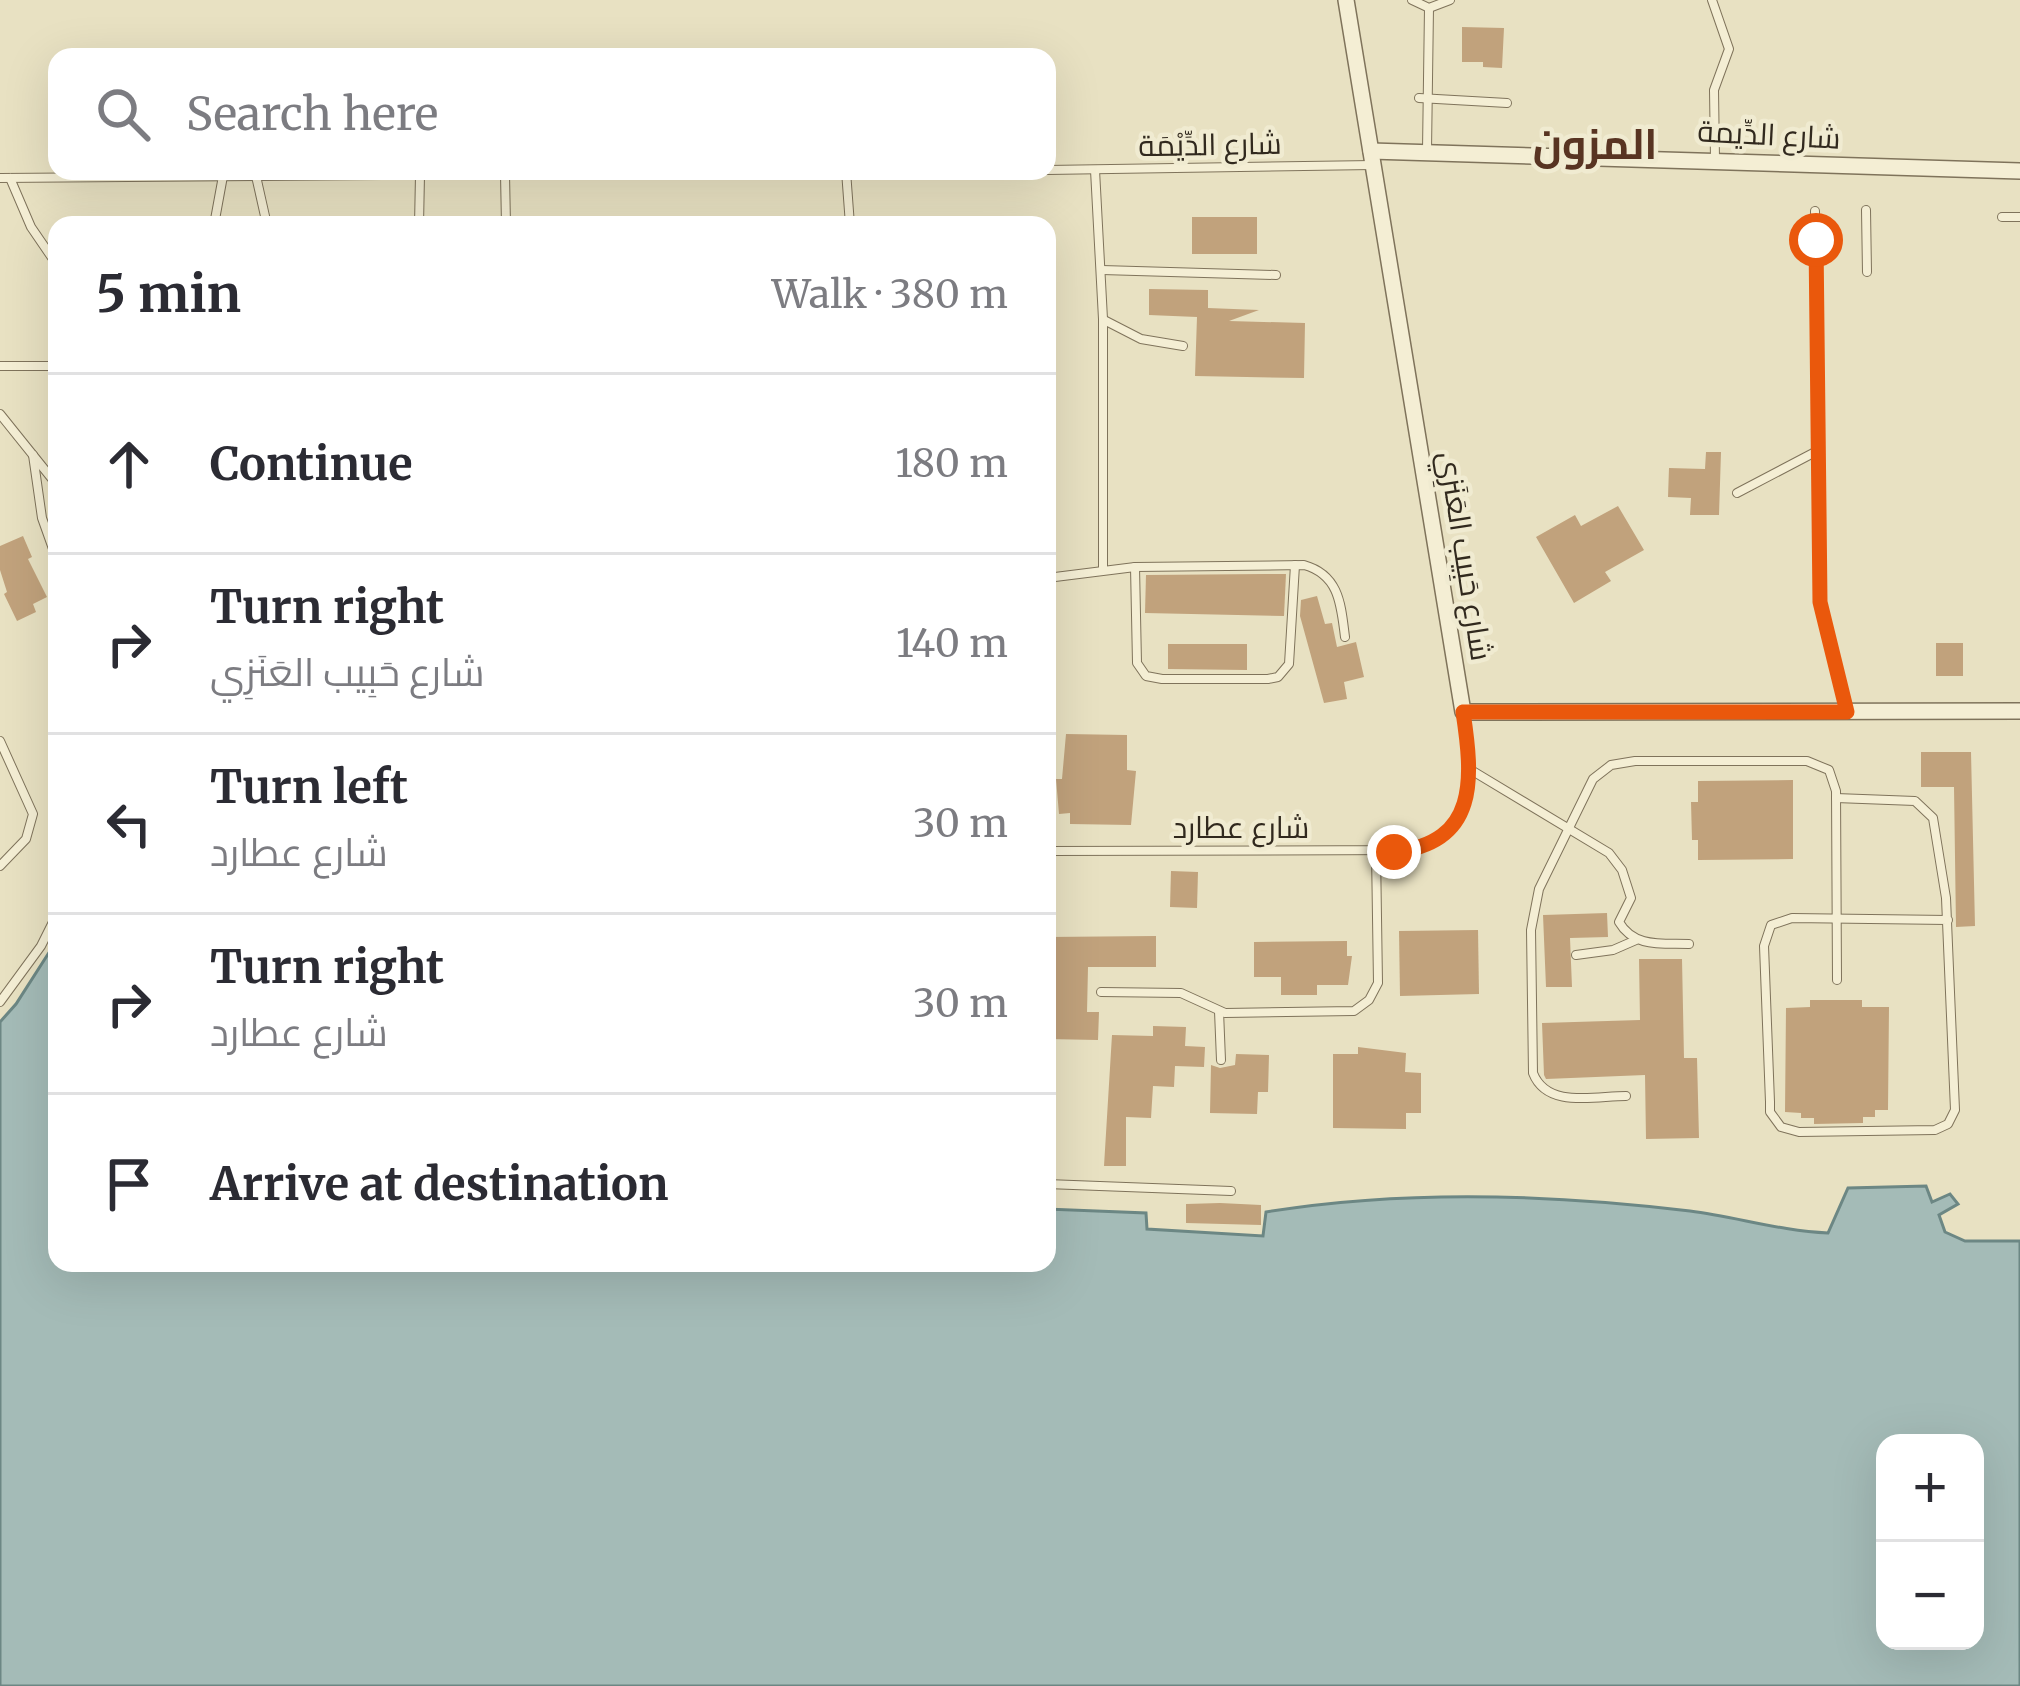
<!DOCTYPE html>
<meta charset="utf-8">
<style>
:root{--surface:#fff;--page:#f7f7f7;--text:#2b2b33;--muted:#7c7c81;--line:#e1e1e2}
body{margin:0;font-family:Merriweather,Cairo,serif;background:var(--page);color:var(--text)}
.controls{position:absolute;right:36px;bottom:36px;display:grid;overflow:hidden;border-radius:24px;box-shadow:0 12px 48px #0002}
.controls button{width:108px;height:108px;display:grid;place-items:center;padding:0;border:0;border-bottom:3px solid var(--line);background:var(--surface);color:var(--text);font:60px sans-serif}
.stop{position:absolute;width:36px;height:36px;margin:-27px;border:9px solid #ea580c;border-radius:50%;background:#fff}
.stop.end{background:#ea580c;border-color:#fff;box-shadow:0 3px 12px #0008}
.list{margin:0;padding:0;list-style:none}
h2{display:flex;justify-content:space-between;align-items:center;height:156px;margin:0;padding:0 48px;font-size:51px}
h2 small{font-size:39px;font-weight:400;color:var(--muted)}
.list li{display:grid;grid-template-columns:78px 1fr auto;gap:36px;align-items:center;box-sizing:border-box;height:180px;padding:0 48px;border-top:3px solid var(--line)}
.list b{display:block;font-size:45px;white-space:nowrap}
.list p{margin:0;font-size:39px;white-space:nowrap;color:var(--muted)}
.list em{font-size:39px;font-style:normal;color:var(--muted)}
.icon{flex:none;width:66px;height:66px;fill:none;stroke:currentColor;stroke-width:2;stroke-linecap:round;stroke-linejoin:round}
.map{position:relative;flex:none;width:2020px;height:1686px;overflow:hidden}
.search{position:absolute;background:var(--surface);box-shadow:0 12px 48px #0002;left:48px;top:48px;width:1008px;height:132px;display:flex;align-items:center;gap:30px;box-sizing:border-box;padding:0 42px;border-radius:24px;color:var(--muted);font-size:45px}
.panel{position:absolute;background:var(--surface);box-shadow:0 12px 48px #0002;left:48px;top:216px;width:1008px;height:1056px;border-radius:24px}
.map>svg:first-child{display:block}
</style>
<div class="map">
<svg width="2020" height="1686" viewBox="0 0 2020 1686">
<rect width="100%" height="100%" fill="#e8e1c2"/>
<path fill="#a4bbb7" stroke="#6c8784" stroke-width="3" fill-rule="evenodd" d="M57,940V1263H1047V1209L1146,1213L1147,1229L1263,1236L1266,1212C1406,1189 1550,1194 1690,1211C1737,1217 1781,1231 1828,1233L1848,1188L1926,1186L1932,1202L1950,1194L1958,1204L1939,1215L1945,1232L1965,1241H2020V1686H0V1022L16,1004ZM1885,1443H1975V1641H1885Z"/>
<g fill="#c1a27c">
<path d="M1462,27L1504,28L1502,68L1483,67V62H1462Z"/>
<rect x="1192" y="217" width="65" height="37"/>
<path d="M1149,289L1208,290V308L1259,310L1229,321L1305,323L1304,378L1195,376L1197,317L1149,315Z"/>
<path d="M1706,452H1721L1719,515H1690L1691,498L1668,497L1669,468L1705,469Z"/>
<path d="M1618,506L1644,550L1605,572L1611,581L1574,603L1536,537L1575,515L1581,526Z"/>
<path d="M23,536L32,557L28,559L47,597L33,604L36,612L17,621L4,594L7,592L0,570V546Z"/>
<path d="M1265,574H1286L1284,616L1145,613L1146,575Z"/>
<path d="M1317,596L1325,624L1332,623L1337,647L1356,642L1364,677L1344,682L1347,699L1324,703L1300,616L1301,600Z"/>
<rect x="1936" y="643" width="27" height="33"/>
<path d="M1168,644H1247V670L1168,669Z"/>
<path d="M1066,734L1127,735V770L1136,771L1131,825L1070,824V813L1059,814L1056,779H1062Z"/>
<path d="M1921,752H1971L1975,926L1956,927L1954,787H1921Z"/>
<path d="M1793,780V859L1698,860V840H1692L1691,802H1698V781Z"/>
<path d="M1171,871L1198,872L1197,908L1170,907Z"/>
<path d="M1607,913L1608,937L1570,938L1572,987H1546L1543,915Z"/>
<path d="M1478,930L1479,994L1400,996L1399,931Z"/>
<path d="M1156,936V967H1088L1087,1012H1099L1098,1040L1047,1039V937Z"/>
<path d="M1347,941V956H1352L1348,985H1317V995H1281V977H1254V942Z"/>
<path d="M1639,959H1682L1684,1058H1697L1699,1138L1646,1139L1645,1075L1546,1079L1544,1075L1542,1023L1640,1020Z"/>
<path d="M1810,1000H1862V1007H1889L1888,1110H1875V1117H1863V1123L1814,1124V1118H1801V1113L1785,1112L1786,1008L1810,1007Z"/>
<path d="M1153,1026L1186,1027L1185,1046L1205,1047L1204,1067L1175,1066L1174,1087L1153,1086L1151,1118L1126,1117V1166H1104L1112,1035L1153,1036Z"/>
<path d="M1358,1047L1406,1053L1405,1072L1421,1073V1113H1406V1129L1333,1128V1054H1358Z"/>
<path d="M1236,1054L1269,1055L1268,1092H1258L1257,1114L1210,1113L1211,1065L1220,1068L1235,1065Z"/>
<path d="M1220,1203L1261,1205V1225L1186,1223V1204Z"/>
</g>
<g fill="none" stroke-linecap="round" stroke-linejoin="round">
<g stroke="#7f735b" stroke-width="10">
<g id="lane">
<path d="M1412,0L1429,8L1450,0"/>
<path d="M1712,0L1729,49L1714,90L1715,159"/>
<path d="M1419,98L1507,103"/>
<path d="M1427,150L1429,8"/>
<path d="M1047,170L1373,165"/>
<path d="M1095,170L1103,319V569"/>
<path d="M846,171L850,225"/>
<path d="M505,174L506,225"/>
<path d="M256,176L267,225"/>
<path d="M0,178L893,171"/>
<path d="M10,178L31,227L57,265"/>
<path d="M1866,210L1867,272"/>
<path d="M1815,211L1820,602L1846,710"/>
<path d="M2002,217H2020"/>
<path d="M214,225L223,176"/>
<path d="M419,225L420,175"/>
<path d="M1102,270L1276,275"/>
<path d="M1104,320L1141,339L1183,346"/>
<path d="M0,366H57"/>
<path d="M0,414L57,485"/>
<path d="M33,455L42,518L57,560"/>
<path d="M1737,493L1819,450"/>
<path d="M1135,567L1137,663L1146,676L1162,679H1268L1278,677L1289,664L1295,565"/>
<path d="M1047,578L1135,567L1304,565C1340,575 1341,606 1345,637"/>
<path d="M0,741L33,814L26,839L0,866"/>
<path d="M1471,770L1609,853L1622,870L1631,898L1619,922C1634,948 1662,943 1689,944"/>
<path d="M1836,798L1915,801L1933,818L1946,898L1955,1110L1948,1124L1935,1130L1799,1132L1781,1127L1770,1112V1102L1764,946L1771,925L1792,918L1948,920"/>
<path d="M1047,851L1412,850C1482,826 1472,773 1463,712"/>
<path d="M1576,955L1613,950L1636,940"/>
<path d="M1101,992L1181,993L1225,1013L1354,1011L1369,1000L1378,983L1376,852"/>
<path d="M0,1002L41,946L57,914"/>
<path d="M1219,1011L1221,1060"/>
<path d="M1626,1096C1595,1096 1547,1109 1533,1073L1531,930L1539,889L1593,779L1611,765L1635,761H1807L1829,770L1836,791L1837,980"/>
<path d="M1047,1184L1231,1191"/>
</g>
</g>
<g stroke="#7f735b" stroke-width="18">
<g id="street">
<path d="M1346,0L1463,712L2020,711"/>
<path d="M1371,151L2020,171"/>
</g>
</g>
<use href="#lane" stroke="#f4eed4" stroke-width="8"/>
<use href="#street" stroke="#f4eed4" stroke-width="15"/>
</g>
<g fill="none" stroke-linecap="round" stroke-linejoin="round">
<path stroke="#ea580c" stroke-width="15" d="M1394,852C1479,843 1473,778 1463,712H1847L1820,602L1816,240"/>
</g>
<g text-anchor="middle" stroke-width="9" stroke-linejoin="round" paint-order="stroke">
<g font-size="30" fill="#31291e" stroke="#f0ebd1">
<text transform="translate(1769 135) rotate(3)" y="10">شارع الدِّيمة</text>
<text transform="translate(1210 145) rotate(-1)" y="10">شارع الدِّيْمَة</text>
<text transform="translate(1465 556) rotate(81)" y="10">شارع حَبِيب العَنَزِي</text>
<text x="1241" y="838">شارع عطارد</text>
</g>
<g font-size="42" font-weight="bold" fill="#583422" stroke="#f0ebd1">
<text x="1595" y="159">المزون</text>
</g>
</g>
</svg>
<div class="controls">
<button>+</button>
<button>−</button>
</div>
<div class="stop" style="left:1816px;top:240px"></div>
<div class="stop end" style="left:1394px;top:852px"></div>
<div class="search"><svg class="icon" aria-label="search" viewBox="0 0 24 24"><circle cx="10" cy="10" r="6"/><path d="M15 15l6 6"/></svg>Search here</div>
<section class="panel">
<h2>5 min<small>Walk · 380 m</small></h2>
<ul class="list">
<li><svg class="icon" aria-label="ahead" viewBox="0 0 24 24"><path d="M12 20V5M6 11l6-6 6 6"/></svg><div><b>Continue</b></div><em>180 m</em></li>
<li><svg class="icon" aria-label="right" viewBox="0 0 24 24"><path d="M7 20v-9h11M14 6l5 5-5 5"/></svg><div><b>Turn right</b><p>شارع حَبِيب العَنَزِي</p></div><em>140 m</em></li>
<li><svg class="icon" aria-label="left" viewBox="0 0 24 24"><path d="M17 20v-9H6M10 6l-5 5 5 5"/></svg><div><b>Turn left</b><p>شارع عطارد</p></div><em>30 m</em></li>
<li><svg class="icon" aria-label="right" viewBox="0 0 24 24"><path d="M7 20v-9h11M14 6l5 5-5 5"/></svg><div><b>Turn right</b><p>شارع عطارد</p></div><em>30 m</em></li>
<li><svg class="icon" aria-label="arrive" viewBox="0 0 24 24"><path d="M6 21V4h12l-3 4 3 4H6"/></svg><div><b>Arrive at destination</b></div></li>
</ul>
</section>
</div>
